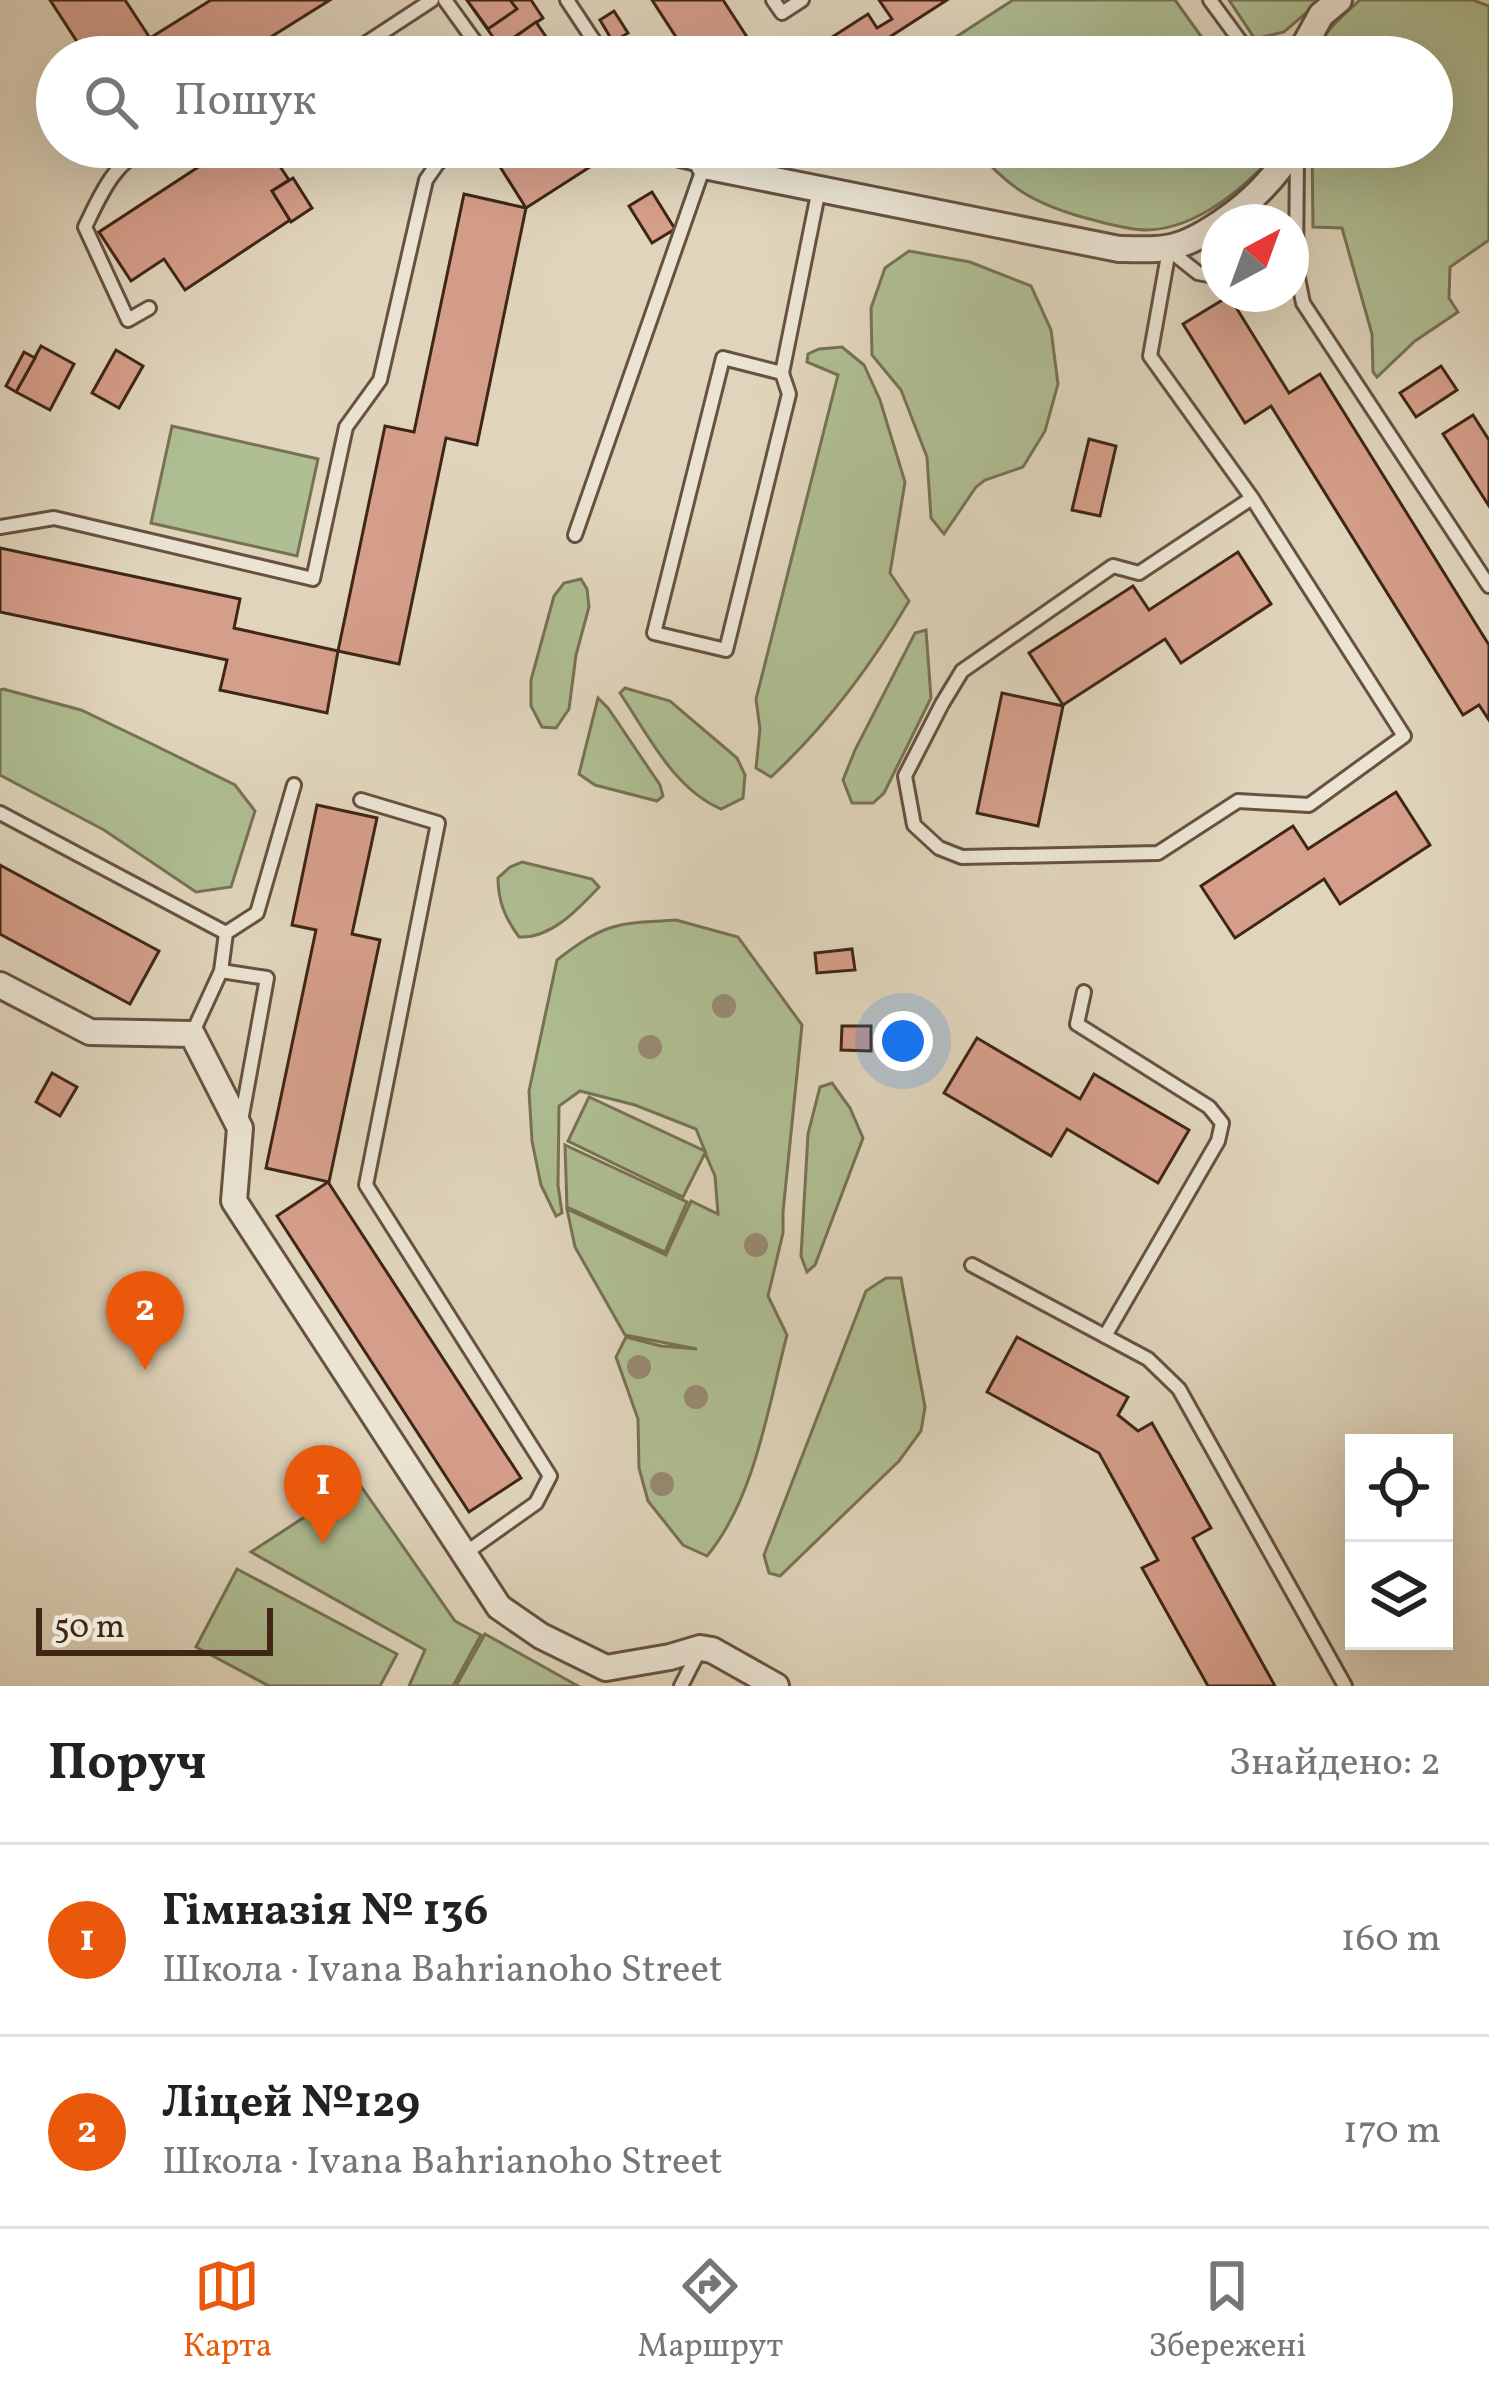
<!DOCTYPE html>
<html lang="uk">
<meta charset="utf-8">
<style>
:root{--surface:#fff;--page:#f6f6f6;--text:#222;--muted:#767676;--line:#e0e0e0;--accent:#ea580c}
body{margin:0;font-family:Vollkorn,serif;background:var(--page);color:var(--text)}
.controls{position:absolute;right:36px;bottom:36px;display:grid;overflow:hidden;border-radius:0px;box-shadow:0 12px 48px #0002}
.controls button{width:108px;height:108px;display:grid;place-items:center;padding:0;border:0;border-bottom:3px solid var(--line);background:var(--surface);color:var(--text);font:60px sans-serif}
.compass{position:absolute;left:1201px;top:204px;width:108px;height:108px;border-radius:50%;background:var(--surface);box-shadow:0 12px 48px #0002;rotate:41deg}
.scale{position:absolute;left:36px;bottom:30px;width:237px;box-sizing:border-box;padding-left:12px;border:6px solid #3f2616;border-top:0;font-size:33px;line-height:42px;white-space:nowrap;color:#3f2616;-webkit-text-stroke:9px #ebe4d3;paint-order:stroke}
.you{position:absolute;left:903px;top:1041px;width:42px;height:42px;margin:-30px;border:9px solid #fff;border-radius:50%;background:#1a73e8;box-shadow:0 0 0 18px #1a73e833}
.badge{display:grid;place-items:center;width:78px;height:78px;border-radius:50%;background:var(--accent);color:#fff;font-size:39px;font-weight:700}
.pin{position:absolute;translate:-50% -99px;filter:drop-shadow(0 3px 6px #0008)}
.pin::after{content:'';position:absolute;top:63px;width:42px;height:36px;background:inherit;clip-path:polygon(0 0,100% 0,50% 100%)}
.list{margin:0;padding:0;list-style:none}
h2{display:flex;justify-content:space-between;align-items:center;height:156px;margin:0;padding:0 48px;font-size:51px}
h2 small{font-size:39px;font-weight:400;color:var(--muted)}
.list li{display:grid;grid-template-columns:78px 1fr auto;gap:36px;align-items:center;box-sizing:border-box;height:192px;padding:0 48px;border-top:3px solid var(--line)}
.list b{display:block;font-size:45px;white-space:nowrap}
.list p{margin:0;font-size:39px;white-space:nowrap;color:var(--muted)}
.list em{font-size:39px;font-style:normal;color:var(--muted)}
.icon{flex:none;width:66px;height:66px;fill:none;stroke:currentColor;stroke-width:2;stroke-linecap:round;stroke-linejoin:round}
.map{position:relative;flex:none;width:1489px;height:1686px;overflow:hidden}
.search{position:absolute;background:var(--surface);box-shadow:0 12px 48px #0002;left:36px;right:36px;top:36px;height:132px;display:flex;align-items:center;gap:30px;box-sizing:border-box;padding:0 42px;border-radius:66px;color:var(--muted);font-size:45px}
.sheet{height:540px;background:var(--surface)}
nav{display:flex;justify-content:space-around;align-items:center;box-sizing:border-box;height:168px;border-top:3px solid var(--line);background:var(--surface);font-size:33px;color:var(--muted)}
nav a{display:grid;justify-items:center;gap:6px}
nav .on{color:var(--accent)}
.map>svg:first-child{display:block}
</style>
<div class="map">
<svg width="1489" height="1686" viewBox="0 0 1489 1686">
<rect width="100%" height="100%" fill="#e0d5bc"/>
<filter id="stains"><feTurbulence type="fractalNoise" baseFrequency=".00167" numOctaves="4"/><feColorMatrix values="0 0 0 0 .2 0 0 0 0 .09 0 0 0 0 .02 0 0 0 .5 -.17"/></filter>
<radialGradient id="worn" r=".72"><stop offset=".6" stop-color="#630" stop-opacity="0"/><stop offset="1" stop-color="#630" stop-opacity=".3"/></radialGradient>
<g fill="#afbe93" stroke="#777254" stroke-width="3">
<path d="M1013,0H1175L1216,57H925Z"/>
<path d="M1229,0H1321L1284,32L1255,39Z"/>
<path d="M1360,0H1473L1489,6V240L1450,267L1449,298L1458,312L1415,341L1377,377L1373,372L1372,334L1342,228L1313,227L1312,147H1432V57H1315C1323,31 1340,18 1360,0Z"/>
<path d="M974,147H1280C1249,185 1198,229 1147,230C1126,230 1102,222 1082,217C1033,203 1007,187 974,147Z"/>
<path d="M909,251L970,262L1031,286L1051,330L1058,384L1045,431L1023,467L985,480L976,487L944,534L931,518L927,457L901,390L872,355L871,308L885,268Z"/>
<path d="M842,347L864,365L880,400L905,482L890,573L909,601C871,666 826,726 771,777L756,768L760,729L756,699L838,375L807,362L808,354L819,349Z"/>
<path d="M172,426L318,459L297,556L151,523Z"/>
<path d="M581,579L587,589L589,607L576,655L569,709L556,728L542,727L531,706V680L554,596L564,583Z"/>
<path d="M926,630L931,698L884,793L873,803H852L843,780L855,750L915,633Z"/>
<path d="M625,688L670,701L737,758L745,775L743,798L721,809C674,789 648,735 620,693Z"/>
<path d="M3,689L81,710L150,743L235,785L255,811L231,887L196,892L104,830L0,775V690Z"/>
<path d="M598,698L608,708L660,785L663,796L657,801L595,785L579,774Z"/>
<path d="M522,862L592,879L599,887C578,909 551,939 519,937C505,918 498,901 498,878L510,867Z"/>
<path d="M676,920L738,937L802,1025L783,1212V1233L768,1296L787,1335C768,1407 755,1498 707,1556L683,1545L648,1501L639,1468L638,1419L616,1357L626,1337L661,1346L697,1349L625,1335L575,1247L567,1209L666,1255L691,1201L718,1214L715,1176L705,1153L683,1197L568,1141L589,1097L705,1151L696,1129L635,1105L580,1091L559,1106L558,1185L562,1213L556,1216L541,1185L532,1141L529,1091L557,960C605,923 616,923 676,920Z"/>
<path d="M832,1083L850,1108L863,1138L815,1265L807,1272L801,1256L808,1134L820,1087Z"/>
<path d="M565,1145L687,1202L665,1252L567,1207Z"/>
<path d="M886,1278H901L925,1407L921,1431L899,1461L780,1576L769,1573L764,1555L866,1291Z"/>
<path d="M358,1482L455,1621L481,1635L453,1686H409L425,1650L251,1552Z"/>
<path d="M237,1569L397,1654L380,1686H269L196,1647Z"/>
<path d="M485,1634L578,1686H456Z"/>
</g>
<g fill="#d59e8a" stroke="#3f2616" stroke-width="3">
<path d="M50,0H125L150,38L121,57H87Z"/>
<path d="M211,0H330L239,57H161L150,38Z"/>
<path d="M467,0H531L543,18L500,47Z"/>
<path d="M467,0H510L517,9L488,29Z"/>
<path d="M652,0H723L760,57H689Z"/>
<path d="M879,0H947L885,40L896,57H801L868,14L877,28L892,19Z"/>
<path d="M614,11L628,33L613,42L600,20Z"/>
<path d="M536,22L559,56V57H520L509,41Z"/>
<path d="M229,147H267L289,180L272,191L290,220L185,290L164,259L131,281L99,232Z"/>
<path d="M504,147H621L526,208L492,154Z"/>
<path d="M757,147L793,152L791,166L755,160Z"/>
<path d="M293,178L312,208L291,222L272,191Z"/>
<path d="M652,192L675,229L652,243L629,206Z"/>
<path d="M464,194L526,208L477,445L446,438L399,664L338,651L385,426L414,432Z"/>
<path d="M1229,296L1289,393L1320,374L1489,645V720L1479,705L1463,715L1271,406L1245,423L1183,324Z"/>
<path d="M41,346L74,364L50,410L16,392Z"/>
<path d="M116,350L143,366L119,408L92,393Z"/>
<path d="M24,352L35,358L16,392L6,386Z"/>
<path d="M1441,366L1457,390L1416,417L1400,393Z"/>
<path d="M1473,415L1489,440V506L1443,434Z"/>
<path d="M1089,439L1116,446L1100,516L1072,510Z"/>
<path d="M0,548L240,599L234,628L338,651L327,713L220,690L227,660L0,612Z"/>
<path d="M1238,552L1271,604L1181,663L1165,639L1063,705L1029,653L1133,586L1149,610Z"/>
<path d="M1002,693L1063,706L1038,826L977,813Z"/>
<path d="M1396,792L1430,845L1340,904L1324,879L1235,938L1201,886L1293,826L1308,849Z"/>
<path d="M317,805L377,818L352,934L380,940L329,1182L266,1168L316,930L292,925Z"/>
<path d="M0,865L159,951L130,1004L0,934Z"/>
<path d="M852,949L855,970L817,973L815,953Z"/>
<path d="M842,1026H871V1051L841,1050Z"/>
<path d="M977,1038L1080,1099L1094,1074L1189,1130L1158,1183L1067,1129L1051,1156L944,1093Z"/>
<path d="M52,1073L77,1087L60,1116L36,1102Z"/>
<path d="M328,1182L521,1478L469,1512L277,1216Z"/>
<path d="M1017,1337L1128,1397L1118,1415L1138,1431L1152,1423L1211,1528L1193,1538L1275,1686H1208L1142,1568L1158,1560L1099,1453L987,1392Z"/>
</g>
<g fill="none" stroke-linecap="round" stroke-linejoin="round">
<g stroke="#675240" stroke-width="18">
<g id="service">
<path d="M445,0L486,57"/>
<path d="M567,0L602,53"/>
<path d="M773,0L782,13L802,0"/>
<path d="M1210,0L1246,49L1258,55L1298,54"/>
<path d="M345,57L432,0"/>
<path d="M1297,154L1296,268L1303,303L1489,586"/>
<path d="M1219,277L1198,273L1169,250L1150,356L1252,498L1404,736L1309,805L1238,801L1158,853L962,857L939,848L914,825L905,776L942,704L962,671L1113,566L1139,573L1252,498"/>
<path d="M149,308L128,320L85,227C100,196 115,159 150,147"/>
<path d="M782,373L723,358L654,633L726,650L789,394L782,373L819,189"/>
<path d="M0,527L54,518L313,579L346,427L380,380L426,180L437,164L457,147"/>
<path d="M575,535L704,166L672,158L665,147"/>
<path d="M361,800L438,823L366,1185L550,1476L536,1503L464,1554"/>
<path d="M0,813L226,933"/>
<path d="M221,971L267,978L241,1121"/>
<path d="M1084,992L1077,1024L1209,1107L1222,1123L1218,1141L1105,1336"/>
<path d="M192,1034L221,971L226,933L257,913L294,785"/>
<path d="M972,1265L1148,1359L1179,1389L1345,1686"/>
<path d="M681,1686L700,1649"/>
</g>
</g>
<g stroke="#675240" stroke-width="30">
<g id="minor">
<path d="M1298,57L1321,15L1339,0"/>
<path d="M704,166L1119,249C1165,250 1179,251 1219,224"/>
<path d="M1222,222C1253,201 1274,178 1295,147"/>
<path d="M0,985L90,1032L192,1034L240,1128L234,1201L499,1607L541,1636L606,1668L670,1657L700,1648L712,1650L776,1686"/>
</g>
</g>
<use href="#service" stroke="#ebe4d3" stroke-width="12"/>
<use href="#minor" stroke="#ebe4d3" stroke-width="24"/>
</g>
<g fill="#978a72">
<circle cx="724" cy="1006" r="12"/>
<circle cx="650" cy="1047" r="12"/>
<circle cx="756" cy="1245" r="12"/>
<circle cx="639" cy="1367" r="12"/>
<circle cx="696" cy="1397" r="12"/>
<circle cx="662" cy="1484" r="12"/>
</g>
<rect width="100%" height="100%" filter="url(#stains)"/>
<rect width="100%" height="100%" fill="url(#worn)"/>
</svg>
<div class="controls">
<button><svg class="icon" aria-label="locate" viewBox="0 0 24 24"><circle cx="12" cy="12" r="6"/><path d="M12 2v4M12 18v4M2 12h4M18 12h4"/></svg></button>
<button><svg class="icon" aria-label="layers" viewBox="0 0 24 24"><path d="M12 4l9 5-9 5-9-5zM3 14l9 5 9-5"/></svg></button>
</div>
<svg class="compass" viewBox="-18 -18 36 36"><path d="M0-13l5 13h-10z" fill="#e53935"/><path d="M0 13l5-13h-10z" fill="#767676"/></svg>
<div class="scale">50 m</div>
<div class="you"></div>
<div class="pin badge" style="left:323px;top:1544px">1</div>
<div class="pin badge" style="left:145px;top:1370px">2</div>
<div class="search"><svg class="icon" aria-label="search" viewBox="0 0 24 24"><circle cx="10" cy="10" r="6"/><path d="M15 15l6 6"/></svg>Пошук</div>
</div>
<section class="sheet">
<h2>Поруч<small>Знайдено: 2</small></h2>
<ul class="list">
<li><span class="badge">1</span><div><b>Гімназія № 136</b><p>Школа · Ivana Bahrianoho Street</p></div><em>160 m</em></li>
<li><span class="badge">2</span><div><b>Ліцей №129</b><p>Школа · Ivana Bahrianoho Street</p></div><em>170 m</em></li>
</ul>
</section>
<nav>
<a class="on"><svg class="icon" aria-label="map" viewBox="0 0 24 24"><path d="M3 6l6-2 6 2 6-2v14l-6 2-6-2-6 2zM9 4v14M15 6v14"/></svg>Карта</a>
<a><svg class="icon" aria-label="directions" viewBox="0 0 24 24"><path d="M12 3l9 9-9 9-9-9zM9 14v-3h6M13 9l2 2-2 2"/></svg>Маршрут</a>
<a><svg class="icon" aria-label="saved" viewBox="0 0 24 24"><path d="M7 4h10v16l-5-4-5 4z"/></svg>Збережені</a>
</nav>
